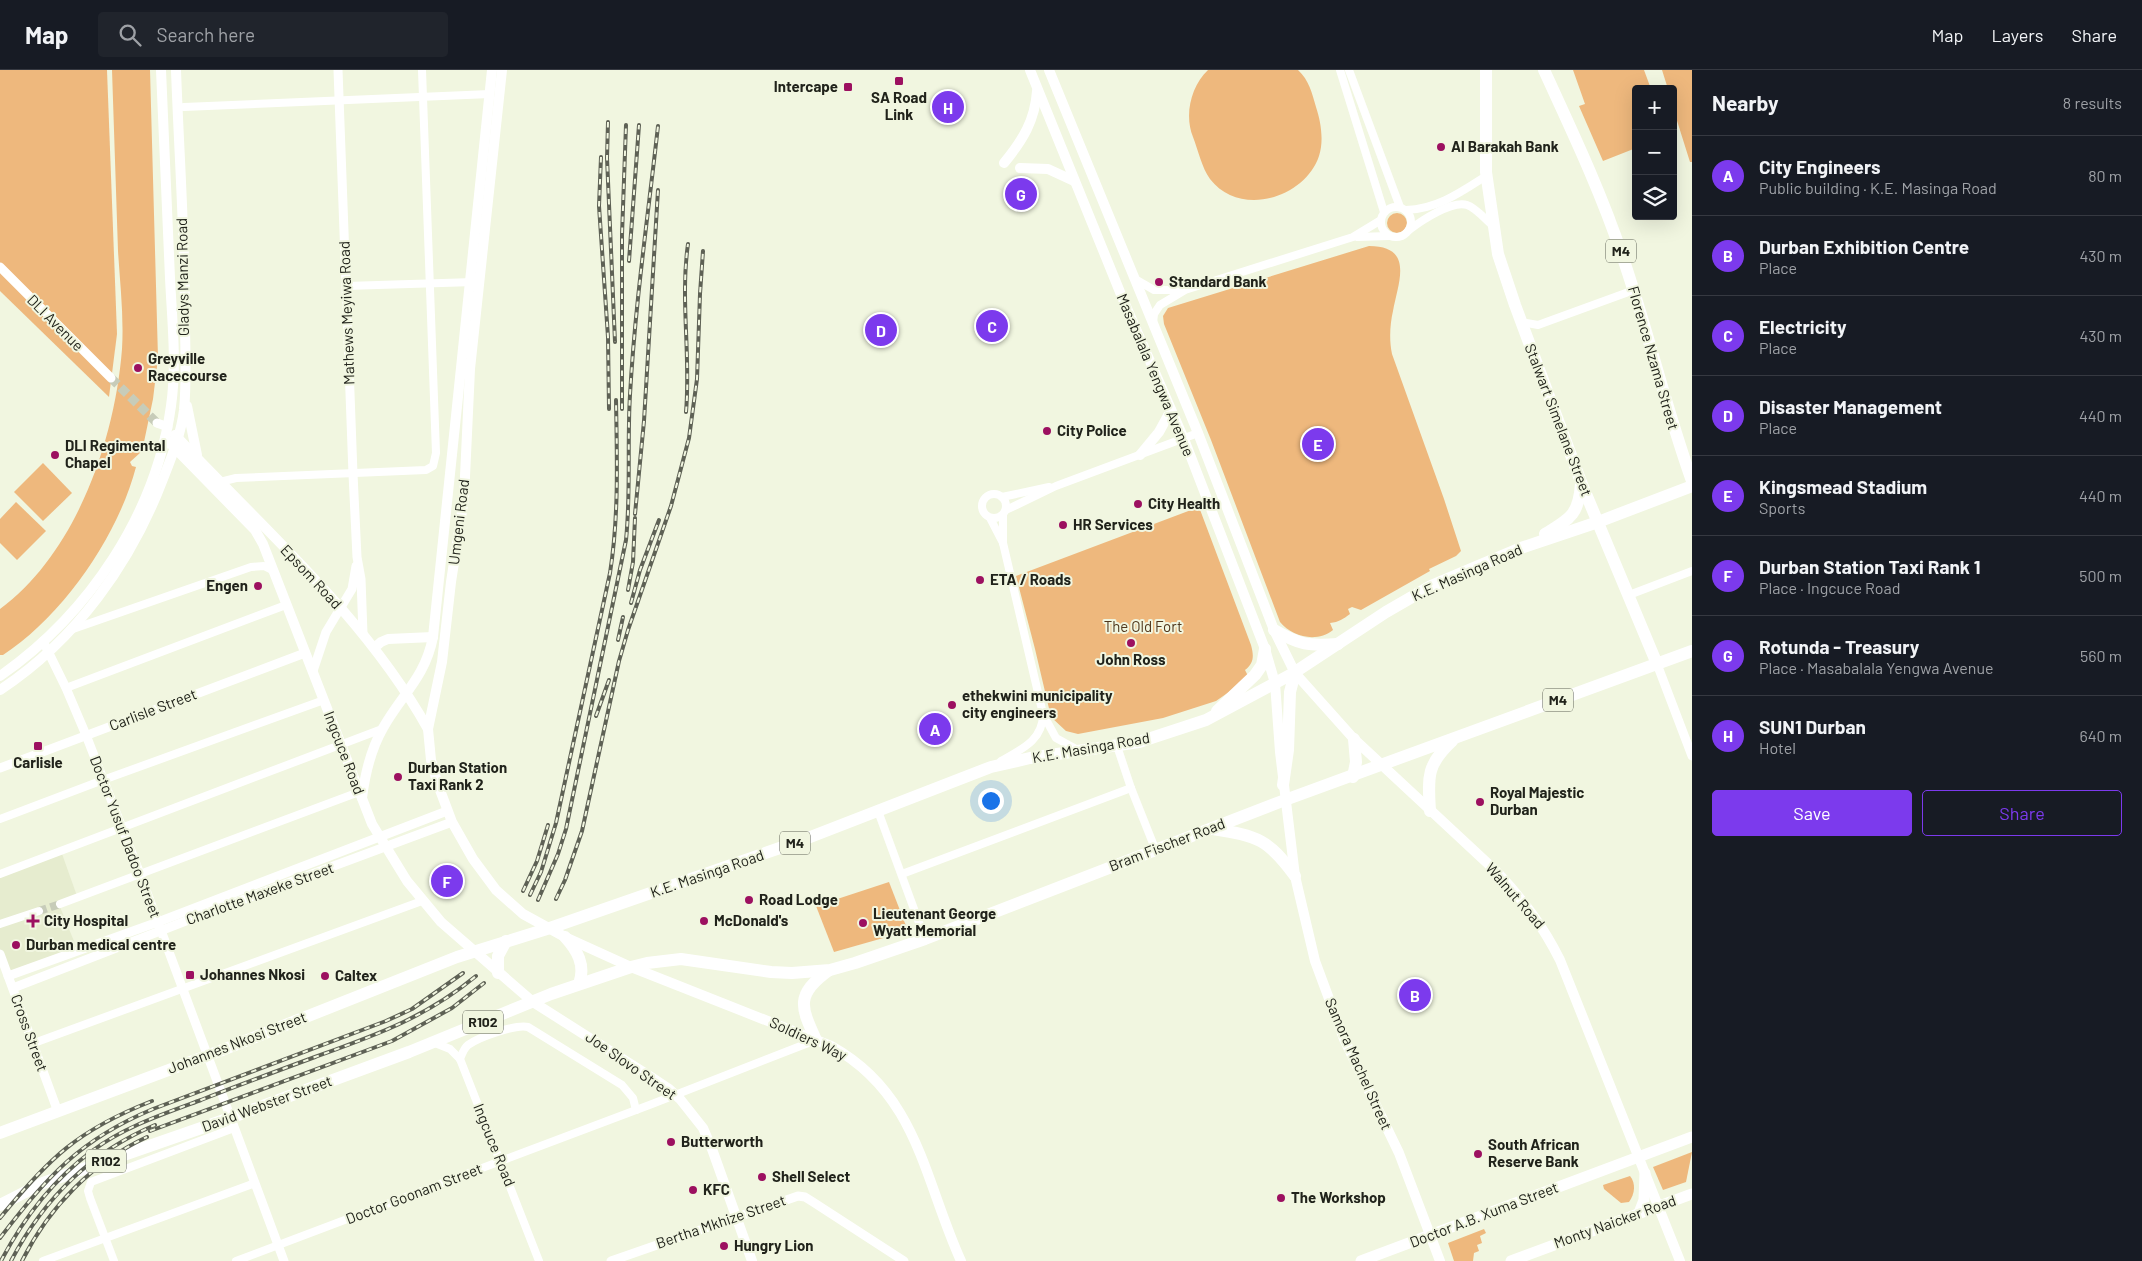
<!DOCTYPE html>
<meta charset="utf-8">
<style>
:root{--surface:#171b24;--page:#20242c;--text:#f1f3f6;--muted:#9ea1a6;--line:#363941;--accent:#7c3aed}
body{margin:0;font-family:Barlow,sans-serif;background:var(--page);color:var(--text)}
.controls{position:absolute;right:15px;top:15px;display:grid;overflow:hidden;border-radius:5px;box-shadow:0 5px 20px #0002}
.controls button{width:45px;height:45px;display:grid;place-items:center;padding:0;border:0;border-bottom:1px solid var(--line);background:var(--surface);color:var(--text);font:25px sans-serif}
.you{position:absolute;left:990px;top:730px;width:18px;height:18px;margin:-12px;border:4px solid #fff;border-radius:50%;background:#1a73e8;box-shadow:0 0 0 8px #1a73e833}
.badge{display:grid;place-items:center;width:32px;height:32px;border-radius:50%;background:var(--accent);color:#fff;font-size:16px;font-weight:700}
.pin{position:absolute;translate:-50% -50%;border:2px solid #fff;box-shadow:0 1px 5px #0006}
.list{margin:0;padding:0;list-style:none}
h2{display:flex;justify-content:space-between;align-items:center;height:65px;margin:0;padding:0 20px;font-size:21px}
h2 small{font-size:16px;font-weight:400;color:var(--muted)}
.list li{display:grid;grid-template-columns:32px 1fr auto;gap:15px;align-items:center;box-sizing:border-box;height:80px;padding:0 20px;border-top:1px solid var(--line)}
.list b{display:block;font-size:19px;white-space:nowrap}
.list p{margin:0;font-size:16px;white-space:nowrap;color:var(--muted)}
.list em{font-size:16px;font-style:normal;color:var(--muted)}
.actions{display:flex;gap:10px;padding:15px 20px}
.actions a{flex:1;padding:11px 0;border:1px solid var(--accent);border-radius:5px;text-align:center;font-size:18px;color:var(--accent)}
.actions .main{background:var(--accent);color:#fff}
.icon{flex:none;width:28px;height:28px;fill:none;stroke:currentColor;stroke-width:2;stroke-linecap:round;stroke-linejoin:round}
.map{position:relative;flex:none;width:1692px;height:1191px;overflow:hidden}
header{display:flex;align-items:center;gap:30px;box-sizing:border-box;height:70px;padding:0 25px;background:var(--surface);border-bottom:1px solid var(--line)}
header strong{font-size:24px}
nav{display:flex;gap:28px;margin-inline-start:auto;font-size:18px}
.search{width:350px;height:45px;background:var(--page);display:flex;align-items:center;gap:12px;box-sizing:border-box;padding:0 18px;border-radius:5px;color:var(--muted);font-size:19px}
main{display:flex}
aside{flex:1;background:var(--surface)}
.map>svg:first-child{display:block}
</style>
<header>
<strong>Map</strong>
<div class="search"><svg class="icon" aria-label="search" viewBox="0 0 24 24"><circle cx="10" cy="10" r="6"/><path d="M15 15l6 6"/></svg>Search here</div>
<nav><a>Map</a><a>Layers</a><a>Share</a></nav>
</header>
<main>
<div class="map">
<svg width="1692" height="1191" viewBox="0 0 1692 1191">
<rect width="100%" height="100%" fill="#f1f6e0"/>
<path fill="#e6eccf" d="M61,781L77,826L58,832L78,881L7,906L0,887V803Z"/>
<g fill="#eeb87d">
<path d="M0,0H107L117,264L109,327L0,221Z"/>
<path d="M112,0H150L158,288L153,329L144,372L141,382L130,392L132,396L136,397C118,466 63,546 3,585H0V539C76,483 115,370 122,279C124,247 120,213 118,181C116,121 114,60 112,0Z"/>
<path d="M1208,0H1298C1309,10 1312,23 1316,37C1321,52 1324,71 1319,86C1305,128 1240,148 1210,109C1202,98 1198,80 1193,67C1184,45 1191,16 1208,0Z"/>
<path d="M1573,0H1644L1651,19H1636V78L1603,91L1579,36L1585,34Z"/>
<path d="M1662,0H1692V92H1690L1673,38V19H1668Z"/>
<circle cx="1397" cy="153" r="10"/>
<path d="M1369,176C1415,176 1398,213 1393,241C1390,254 1389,270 1392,284L1444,429L1461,481L1456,486L1429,499L1430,501L1361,540L1352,537L1348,539L1350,544C1343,549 1339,552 1330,553L1333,560C1317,573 1292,567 1280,552L1211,370L1164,254L1163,246L1168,238Z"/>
<path d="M43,393L72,423L43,451L14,422Z"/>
<path d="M16,432L46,461L17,490L0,473V449Z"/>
<path d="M1199,437L1251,575C1254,586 1254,593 1245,600L1249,608L1216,631L1163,648L1078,664L1066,661L1051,647L1035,579L1016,506Z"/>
<path d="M889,812L908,861L834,882L816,836Z"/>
<path d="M1692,1082L1686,1112L1663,1120L1653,1097Z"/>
<path d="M1630,1106C1636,1113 1635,1124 1629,1132L1621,1133L1604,1119L1603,1115Z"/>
<path d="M1484,1159L1486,1163L1480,1166L1482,1173L1477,1175L1479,1181L1474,1183L1473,1191H1454L1448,1173Z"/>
</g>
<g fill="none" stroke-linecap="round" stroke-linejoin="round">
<path stroke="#c7ccb9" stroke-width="8" stroke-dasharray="8 4" stroke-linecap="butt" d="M39,841L60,834"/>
<path stroke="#c7ccb9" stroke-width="9" stroke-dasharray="9 4.5" stroke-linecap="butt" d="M111,308L157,353"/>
<g stroke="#fff" stroke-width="8">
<path d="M1340,0L1384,142"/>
<path d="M1349,0L1400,137"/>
<path d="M184,37L490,24"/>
<circle cx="1396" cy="152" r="15"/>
<path d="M1406,140C1437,139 1461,122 1486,106"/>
<path d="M1409,160C1421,151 1452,130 1467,135C1476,138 1485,149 1492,155"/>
<path d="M1358,167L1389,166"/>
<path d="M1135,209L1154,220H1181"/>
<path d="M346,216L474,212"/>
<path d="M1521,252L1538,255L1634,220"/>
<path d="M1153,253L1154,244L1160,235L1185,220L1353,167L1381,150"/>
<path d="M220,412L236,408L426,400L433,396L436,383L422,0"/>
<circle cx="994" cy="436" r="12"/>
<path d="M1002,427L1049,417"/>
<path d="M1006,440L1056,416L1198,363"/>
<path d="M1003,445V473"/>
<path d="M990,448L1003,473L1043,644C1043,670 1022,679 1001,691"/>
<path d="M1629,525L1692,501"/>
<path d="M73,559L251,497L264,496L274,501"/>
<path d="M66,618L286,535"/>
<path d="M1044,646L1056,668L1076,679"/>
<path d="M1117,676L1131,718L1156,781"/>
<path d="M878,741L925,869"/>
<path d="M0,749L103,710L324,630"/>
<path d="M0,804L382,659"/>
<path d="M902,804L1131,718"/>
<path d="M60,834L359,722"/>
<path d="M0,854L39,841"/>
<path d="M34,973L422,831"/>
<path d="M435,973L450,979L460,989L539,1191"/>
<path d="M460,989C462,984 464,978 468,975C479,967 516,954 528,957L622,1015L633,1028L636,1040"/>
<path d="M43,1191L255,1113"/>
<path d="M114,1191L90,1128L88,1121L91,1112L234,1058"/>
<path d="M236,1191L652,1034L816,970"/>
</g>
<g stroke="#fff" stroke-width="9">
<path d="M338,0L353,404L357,487L361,509L363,564"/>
<path d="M0,197L111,308"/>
<path d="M157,353L168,357"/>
<path d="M43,571L66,618L86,665L140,804L284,1191"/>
<path d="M1657,594L1692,686"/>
<path d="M313,601L326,562L352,519L356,496"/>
<path d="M0,698L305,583"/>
<path d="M0,884L58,1042"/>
<path d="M8,906L158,852L447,741"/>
<path d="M13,918L191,849L452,752"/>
<path d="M611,1191L798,1126L805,1127L813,1132L904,1191"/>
</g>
<g stroke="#fff" stroke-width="10">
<path d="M502,0L470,299L464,428L451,512L442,592L428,659L431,690L437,712L452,752L473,789L496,820L523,844L565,867L631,897L831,976C918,1024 924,1110 961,1191"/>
<path d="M1030,0L1122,227L1184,369L1265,579L1275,613L1280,682L1295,806L1315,891L1344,969L1399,1083L1440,1191"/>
<path d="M1049,0L1198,363L1274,560L1295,603L1354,669L1498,803C1524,831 1543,856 1560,890L1680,1191"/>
<path d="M1004,93C1023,70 1035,50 1037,21"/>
<path d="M1020,98L1048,99L1074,111"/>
<path d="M187,336L197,385"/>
<path d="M175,365C263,459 364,545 428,659"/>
<path d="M165,368L255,460L263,474L372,754L407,811L441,852L533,932L651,1007L669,1019L680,1029L703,1058L712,1079L752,1191"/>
<path d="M1140,385L1159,362L1171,340"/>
<path d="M374,578L381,572L388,569L433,567"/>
<path d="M0,606C89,544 156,444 171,336C177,294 172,250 170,208C167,138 164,69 161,0"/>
<path d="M0,620C76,570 131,493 163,409C172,386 181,364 184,340C187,310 185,279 185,249C185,166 179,83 176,0"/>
<path d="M362,728C365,704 371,679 383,658C402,624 425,608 433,567L492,0"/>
</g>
<g stroke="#fff" stroke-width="11">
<path d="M1639,1143L1644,1130L1645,1103"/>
<path d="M1361,1191L1692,1067"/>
<path d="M1511,1191L1692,1124"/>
</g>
<g stroke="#fff" stroke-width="12">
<path d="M1486,0V102L1498,184L1515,235L1581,412L1657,594"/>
<path d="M1544,0C1572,61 1601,122 1622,185C1648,260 1665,336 1692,411"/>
<path d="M1545,464C1570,449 1579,445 1581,413"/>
<path d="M1274,560C1300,575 1308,576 1338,574"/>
<path d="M1217,641L1255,605L1262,595L1265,579"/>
<path d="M1353,707L1356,692L1354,669"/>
<path d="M1283,715L1288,680L1290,622L1295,603"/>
<path d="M1430,741C1428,708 1426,695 1452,671"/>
<path d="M1213,759C1258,766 1268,769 1295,806"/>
<path d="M565,867C577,880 586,895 579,914"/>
<path d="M498,903V886L506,871"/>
<path d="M816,970C801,937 795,925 828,901"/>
<path d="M0,1063L225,979L457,887L550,858L800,771L991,697L1030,688L1139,672L1206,650L1292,604L1386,542L1431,516L1521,478L1598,452L1692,416"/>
<path d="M0,1135L43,1113L230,1048L409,982L551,924L631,897L647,893L681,889L771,902L792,903L830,900L855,893L925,869L1285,730L1692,581"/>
</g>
<g stroke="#5e6155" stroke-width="4">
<g id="rail">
<path d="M608,52L607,88L615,272"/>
<path d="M601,87L599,136L608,267L609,339"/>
<path d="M629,191L639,55"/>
<path d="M622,339V165L626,55"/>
<path d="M686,342C691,286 680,230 688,174"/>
<path d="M635,444L644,351L658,120"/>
<path d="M628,520L633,492L635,448"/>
<path d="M631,533L640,500L659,450"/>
<path d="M618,570L623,547"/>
<path d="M596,646L609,610"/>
<path d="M523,821L537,791L548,755"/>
<path d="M530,825L541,802L556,753L610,503C619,446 617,388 616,330"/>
<path d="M556,829L565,810L582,761L619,591L628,560L671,436L689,368L697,309L700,224L703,181"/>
<path d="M538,830L558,784L566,759L626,470C631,422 627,373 630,325C635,235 648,146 658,56"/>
<path d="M150,1061L392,971L452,938L484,913"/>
<path d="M0,1148C49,1088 78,1060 152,1031"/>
<path d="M0,1168C48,1106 79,1070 153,1039L386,951L412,939L463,903"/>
<path d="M1,1191C23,1149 53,1110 92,1081C124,1057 163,1044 201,1030C239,1015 277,1001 315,987C376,965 425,948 476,906"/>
<path d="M11,1191C43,1130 91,1082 155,1055"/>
<path d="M22,1191C49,1137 93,1092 147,1067"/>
</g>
</g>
<use href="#rail" stroke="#f1f6e0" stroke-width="2" stroke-dasharray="5.5" stroke-linecap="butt"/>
</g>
<g fill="#9c1060" stroke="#f1f6e0" stroke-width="2">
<rect x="894" y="6" width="10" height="10" rx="2.5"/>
<rect x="843" y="12" width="10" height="10" rx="2.5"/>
<circle cx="1441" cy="77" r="5"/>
<circle cx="1159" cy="212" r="5"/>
<circle cx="138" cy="298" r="5"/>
<circle cx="1047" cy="361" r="5"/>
<circle cx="55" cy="385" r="5"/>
<circle cx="1138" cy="434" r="5"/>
<circle cx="1063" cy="455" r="5"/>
<circle cx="980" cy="510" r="5"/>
<circle cx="258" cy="516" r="5"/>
<circle cx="1131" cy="573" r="5"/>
<circle cx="952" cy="635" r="5"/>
<rect x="33" y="671" width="10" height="10" rx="2.5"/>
<circle cx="398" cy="707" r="5"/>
<circle cx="1480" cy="732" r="5"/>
<circle cx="749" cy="830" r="5"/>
<path d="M30.5 843.5h5v5h5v5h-5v5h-5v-5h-5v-5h5z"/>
<circle cx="704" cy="851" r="5"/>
<circle cx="863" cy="853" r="5"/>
<circle cx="16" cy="875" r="5"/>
<rect x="185" y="900" width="10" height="10" rx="2.5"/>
<circle cx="325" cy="906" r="5"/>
<circle cx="671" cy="1072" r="5"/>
<circle cx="1478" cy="1084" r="5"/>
<circle cx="762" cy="1107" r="5"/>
<circle cx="693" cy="1120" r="5"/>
<circle cx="1281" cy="1128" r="5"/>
<circle cx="724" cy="1176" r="5"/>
</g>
<g text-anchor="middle" stroke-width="4" stroke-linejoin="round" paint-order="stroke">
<g fill="#f1f6e0" stroke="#5f6256" stroke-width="1">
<rect x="1606" y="169.5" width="30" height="23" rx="4"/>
<rect x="1543" y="618.5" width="30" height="23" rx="4"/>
<rect x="780" y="761.5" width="30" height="23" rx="4"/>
<rect x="463" y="940.5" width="40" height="23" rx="4"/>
<rect x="86" y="1079.5" width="40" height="23" rx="4"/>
</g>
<g font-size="14" font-weight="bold" fill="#21231b">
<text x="1621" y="186">M4</text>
<text x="1558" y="635">M4</text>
<text x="795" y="778">M4</text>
<text x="483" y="957">R102</text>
<text x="106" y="1096">R102</text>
</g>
<g font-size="15" font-weight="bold" fill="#21231b" stroke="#f1f6e0" text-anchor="start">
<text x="838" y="22" text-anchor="end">Intercape</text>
<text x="899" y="33" text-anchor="middle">SA Road<tspan x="899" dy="17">Link</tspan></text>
<text x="1451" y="82">Al Barakah Bank</text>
<text x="1169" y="217">Standard Bank</text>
<text x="148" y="294">Greyville<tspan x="148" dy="17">Racecourse</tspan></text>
<text x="1057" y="366">City Police</text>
<text x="65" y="381">DLI Regimental<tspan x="65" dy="17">Chapel</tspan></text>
<text x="1148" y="439">City Health</text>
<text x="1073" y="460">HR Services</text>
<text x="990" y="515">ETA / Roads</text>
<text x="248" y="521" text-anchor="end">Engen</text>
<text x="1131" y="595" text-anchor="middle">John Ross</text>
<text x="962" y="631">ethekwini municipality<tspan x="962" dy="17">city engineers</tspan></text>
<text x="38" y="698" text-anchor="middle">Carlisle</text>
<text x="408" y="703">Durban Station<tspan x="408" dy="17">Taxi Rank 2</tspan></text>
<text x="1490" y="728">Royal Majestic<tspan x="1490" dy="17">Durban</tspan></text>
<text x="759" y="835">Road Lodge</text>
<text x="873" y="849">Lieutenant George<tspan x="873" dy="17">Wyatt Memorial</tspan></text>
<text x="44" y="856">City Hospital</text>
<text x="714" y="856">McDonald's</text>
<text x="26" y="880">Durban medical centre</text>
<text x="200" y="910">Johannes Nkosi</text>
<text x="335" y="911">Caltex</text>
<text x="681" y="1077">Butterworth</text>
<text x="1488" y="1080">South African<tspan x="1488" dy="17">Reserve Bank</tspan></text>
<text x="772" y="1112">Shell Select</text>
<text x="703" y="1125">KFC</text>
<text x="1291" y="1133">The Workshop</text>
<text x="734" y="1181">Hungry Lion</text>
</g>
<g font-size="15" fill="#21231b" stroke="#f1f6e0">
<text transform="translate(183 207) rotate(-91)" y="5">Gladys Manzi Road</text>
<text transform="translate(347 243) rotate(-92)" y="5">Mathews Meyiwa Road</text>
<text transform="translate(55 253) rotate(45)" y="5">DLI Avenue</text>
<text transform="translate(1653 288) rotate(74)" y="5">Florence Nzama Street</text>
<text transform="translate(1155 305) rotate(67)" y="5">Masabalala Yengwa Avenue</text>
<text transform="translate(1558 350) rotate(69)" y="5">Stalwart Simelane Street</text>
<text transform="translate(459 452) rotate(-83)" y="5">Umgeni Road</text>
<text transform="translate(1467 503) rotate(-24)" y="5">K.E. Masinga Road</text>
<text transform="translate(311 507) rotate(47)" y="5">Epsom Road</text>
<text transform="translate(153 640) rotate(-21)" y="5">Carlisle Street</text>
<text transform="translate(1091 678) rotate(-10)" y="5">K.E. Masinga Road</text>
<text transform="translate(344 683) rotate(69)" y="5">Ingcuce Road</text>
<text transform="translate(125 767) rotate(69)" y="5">Doctor Yusuf Dadoo Street</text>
<text transform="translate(1167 775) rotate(-21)" y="5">Bram Fischer Road</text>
<text transform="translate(707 804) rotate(-19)" y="5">K.E. Masinga Road</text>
<text transform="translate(260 824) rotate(-20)" y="5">Charlotte Maxeke Street</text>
<text transform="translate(1515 826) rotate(49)" y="5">Walnut Road</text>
<text transform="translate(29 963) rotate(70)" y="5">Cross Street</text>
<text transform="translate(808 969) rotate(25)" y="5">Soldiers Way</text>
<text transform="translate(237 973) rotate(-21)" y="5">Johannes Nkosi Street</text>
<text transform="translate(1358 994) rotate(66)" y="5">Samora Machel Street</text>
<text transform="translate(631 996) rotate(35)" y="5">Joe Slovo Street</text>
<text transform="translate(267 1034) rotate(-20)" y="5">David Webster Street</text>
<text transform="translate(494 1075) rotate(68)" y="5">Ingcuce Road</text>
<text transform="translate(414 1124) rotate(-21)" y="5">Doctor Goonam Street</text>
<text transform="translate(1484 1145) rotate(-21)" y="5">Doctor A.B. Xuma Street</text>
<text transform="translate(721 1152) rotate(-19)" y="5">Bertha Mkhize Street</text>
<text transform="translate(1615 1152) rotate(-20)" y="5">Monty Naicker Road</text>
</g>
<g font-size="15" fill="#4f361b" stroke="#f1f6e0">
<text x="1143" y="562">The Old Fort</text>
</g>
</g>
</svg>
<div class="controls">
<button>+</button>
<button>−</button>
<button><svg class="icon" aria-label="layers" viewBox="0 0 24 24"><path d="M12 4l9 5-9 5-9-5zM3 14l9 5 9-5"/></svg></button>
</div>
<div class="you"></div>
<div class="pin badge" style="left:935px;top:659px">A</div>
<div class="pin badge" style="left:1415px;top:925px">B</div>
<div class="pin badge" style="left:992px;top:256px">C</div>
<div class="pin badge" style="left:881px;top:260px">D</div>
<div class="pin badge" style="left:1318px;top:374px">E</div>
<div class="pin badge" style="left:447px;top:811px">F</div>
<div class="pin badge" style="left:1021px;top:124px">G</div>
<div class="pin badge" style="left:948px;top:37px">H</div>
</div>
<aside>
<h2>Nearby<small>8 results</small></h2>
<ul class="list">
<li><span class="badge">A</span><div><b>City Engineers</b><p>Public building · K.E. Masinga Road</p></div><em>80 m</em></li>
<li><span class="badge">B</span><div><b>Durban Exhibition Centre</b><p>Place</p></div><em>430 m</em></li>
<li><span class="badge">C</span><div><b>Electricity</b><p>Place</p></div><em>430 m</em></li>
<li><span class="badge">D</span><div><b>Disaster Management</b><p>Place</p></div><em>440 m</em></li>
<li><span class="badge">E</span><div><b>Kingsmead Stadium</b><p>Sports</p></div><em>440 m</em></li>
<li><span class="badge">F</span><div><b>Durban Station Taxi Rank 1</b><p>Place · Ingcuce Road</p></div><em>500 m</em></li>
<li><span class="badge">G</span><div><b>Rotunda - Treasury</b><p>Place · Masabalala Yengwa Avenue</p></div><em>560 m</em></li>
<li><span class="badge">H</span><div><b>SUN1 Durban</b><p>Hotel</p></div><em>640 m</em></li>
</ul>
<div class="actions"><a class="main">Save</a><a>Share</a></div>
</aside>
</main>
